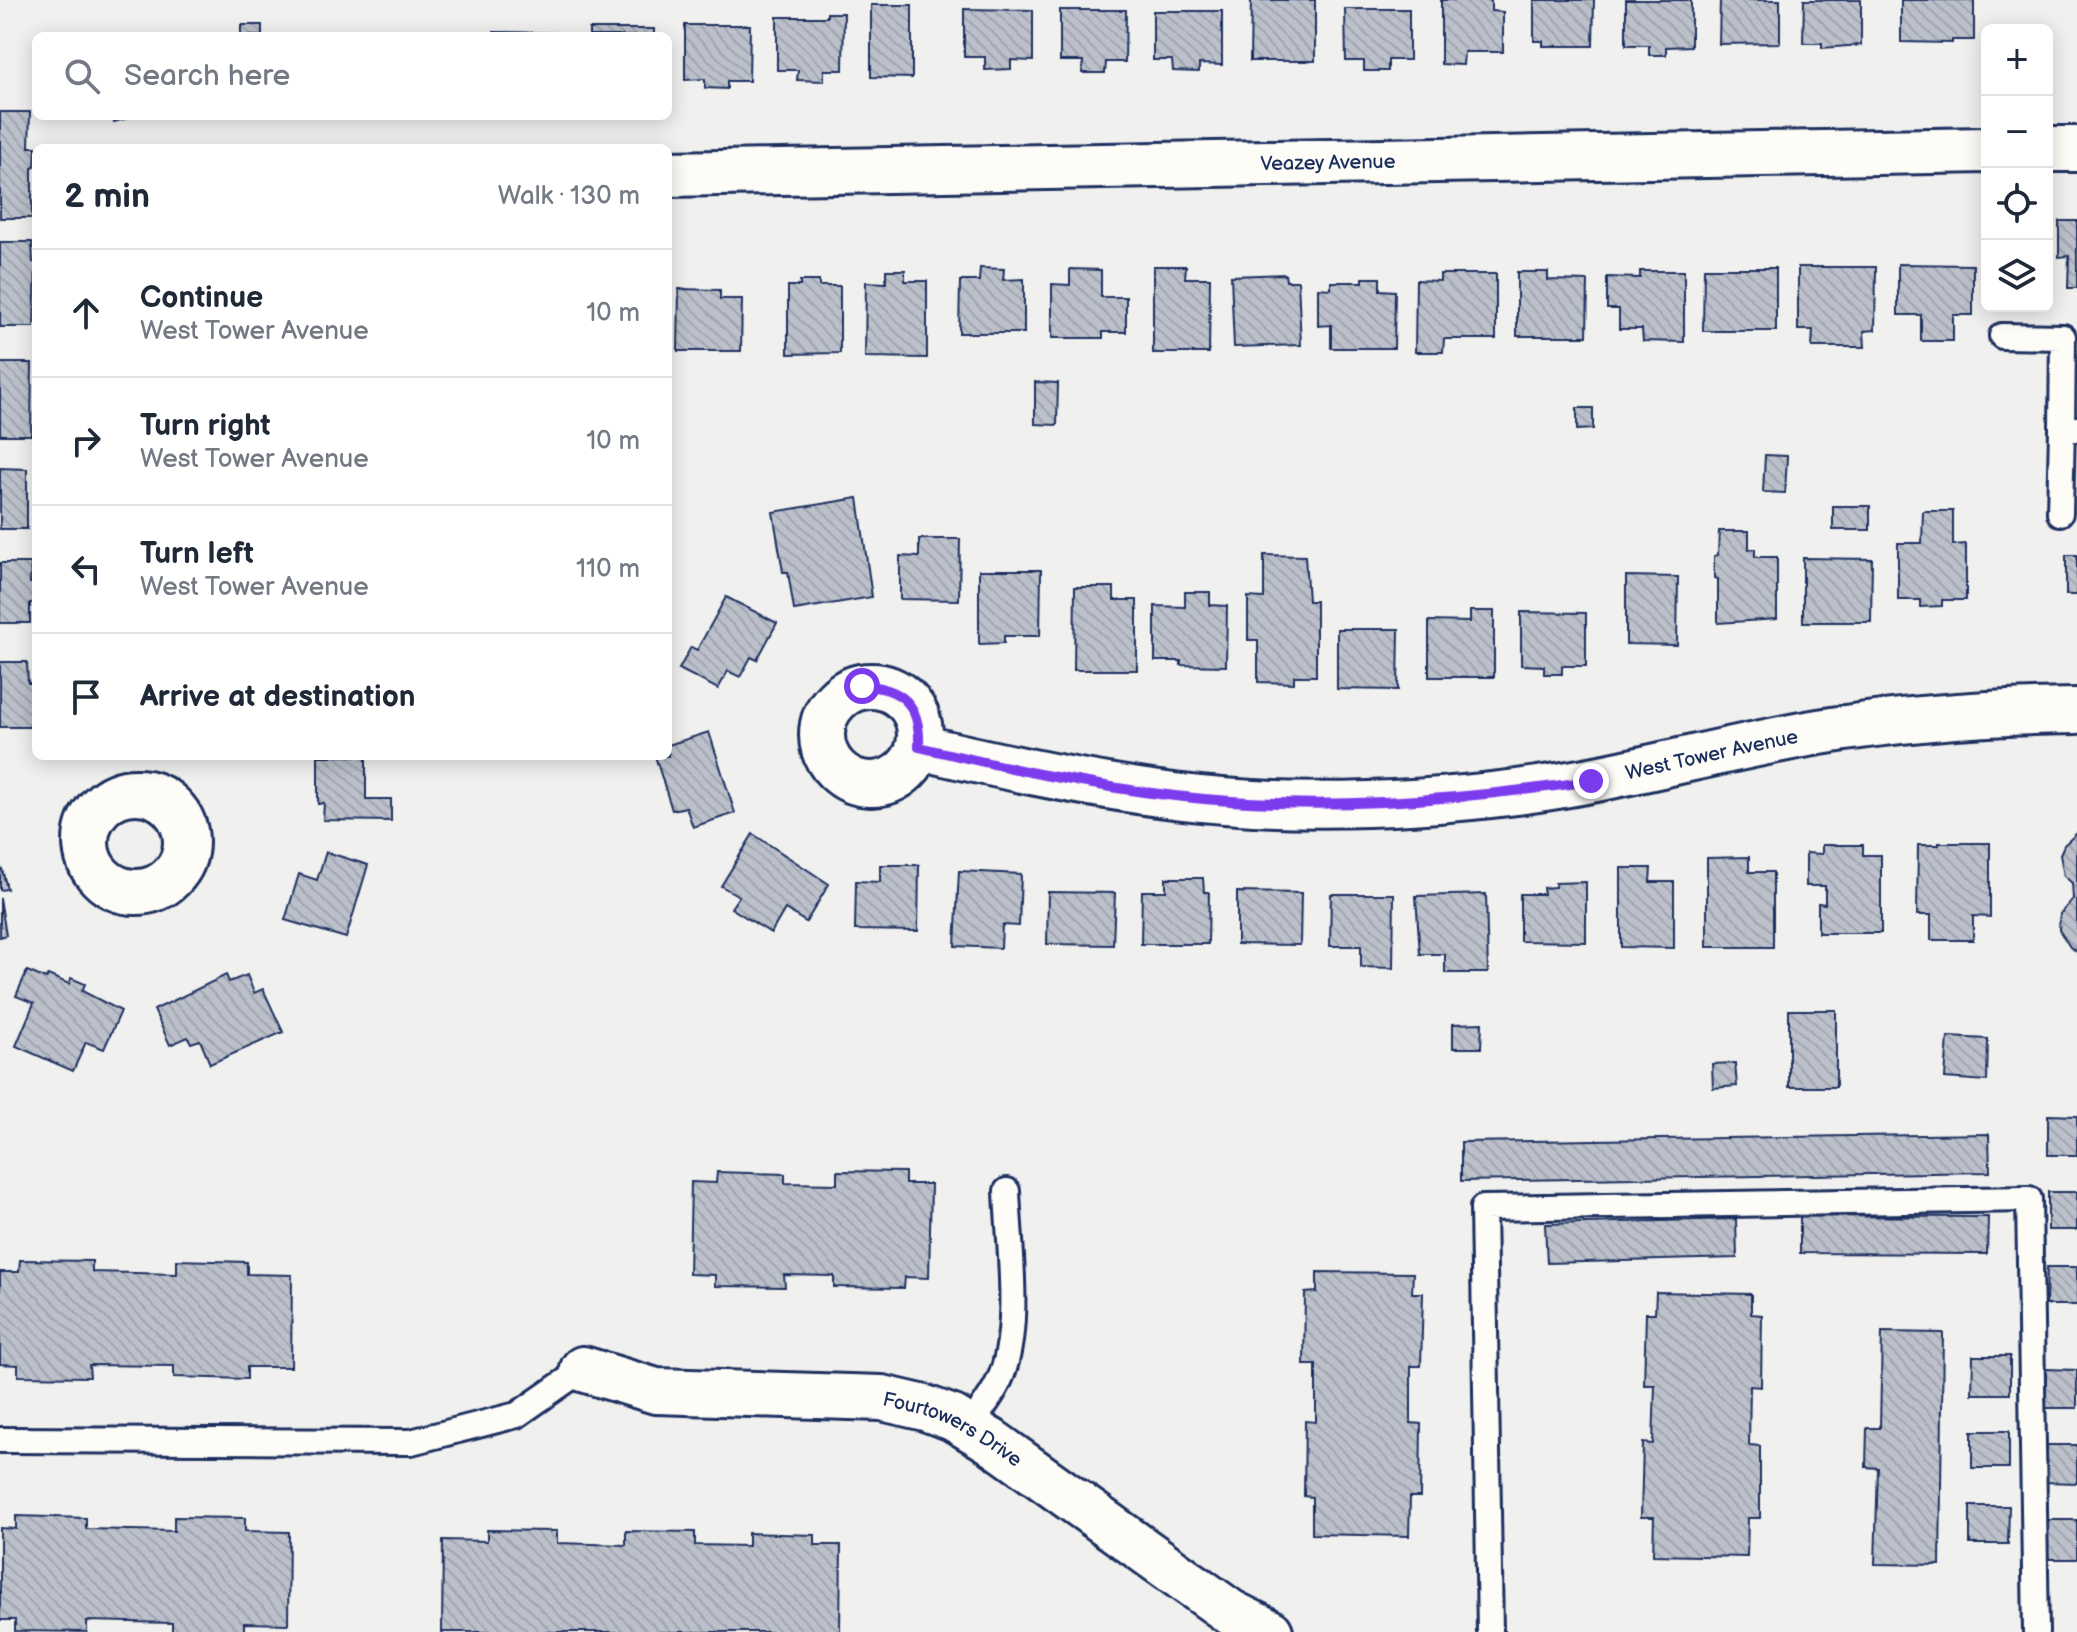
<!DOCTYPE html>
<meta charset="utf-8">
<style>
:root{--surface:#fff;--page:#f2f2f3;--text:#1f2937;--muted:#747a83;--line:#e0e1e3}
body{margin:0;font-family:"Balsamiq Sans",sans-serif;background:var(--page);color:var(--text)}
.controls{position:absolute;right:24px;top:24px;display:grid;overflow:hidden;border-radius:12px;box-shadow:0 4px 20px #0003}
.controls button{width:72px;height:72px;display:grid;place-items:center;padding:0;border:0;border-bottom:2px solid var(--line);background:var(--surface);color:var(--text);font:40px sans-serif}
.stop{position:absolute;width:24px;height:24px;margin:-18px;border:6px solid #7c3aed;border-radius:50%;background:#fff}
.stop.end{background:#7c3aed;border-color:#fff;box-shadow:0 2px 8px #0008}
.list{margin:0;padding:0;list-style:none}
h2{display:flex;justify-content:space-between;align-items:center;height:104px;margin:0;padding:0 32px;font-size:34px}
h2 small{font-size:26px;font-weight:400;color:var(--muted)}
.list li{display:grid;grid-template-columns:52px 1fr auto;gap:24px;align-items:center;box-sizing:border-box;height:128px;padding:0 32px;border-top:2px solid var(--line)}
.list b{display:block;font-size:30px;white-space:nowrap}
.list p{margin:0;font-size:26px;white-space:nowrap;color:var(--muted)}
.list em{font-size:26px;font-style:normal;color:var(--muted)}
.icon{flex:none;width:44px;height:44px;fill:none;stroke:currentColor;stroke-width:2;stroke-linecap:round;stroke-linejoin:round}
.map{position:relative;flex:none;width:2077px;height:1632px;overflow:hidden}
.search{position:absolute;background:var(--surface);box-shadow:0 4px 20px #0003;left:32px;top:32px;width:640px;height:88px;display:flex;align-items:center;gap:20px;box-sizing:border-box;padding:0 28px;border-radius:12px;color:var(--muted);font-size:30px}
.panel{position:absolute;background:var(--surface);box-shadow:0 4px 20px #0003;left:32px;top:144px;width:640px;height:616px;border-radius:12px}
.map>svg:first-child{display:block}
</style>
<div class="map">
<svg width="2077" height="1632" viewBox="0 0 2077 1632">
<defs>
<pattern id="building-back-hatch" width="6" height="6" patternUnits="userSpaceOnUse" patternTransform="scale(2)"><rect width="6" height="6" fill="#bbc0ca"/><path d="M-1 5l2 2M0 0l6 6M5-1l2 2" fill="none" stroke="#a0a5b0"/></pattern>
</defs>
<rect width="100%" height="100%" fill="#f0f0ee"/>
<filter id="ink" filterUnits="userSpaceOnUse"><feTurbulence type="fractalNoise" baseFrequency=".0125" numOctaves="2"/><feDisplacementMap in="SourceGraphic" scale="16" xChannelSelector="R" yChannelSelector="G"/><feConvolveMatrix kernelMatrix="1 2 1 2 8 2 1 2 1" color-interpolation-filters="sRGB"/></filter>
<g filter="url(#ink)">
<g fill="url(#building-back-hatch)" stroke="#1b2f5e" stroke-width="2">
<path d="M1251,0H1315V61H1250Z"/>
<path d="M1441,0H1491V11L1503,12V52H1464L1463,65L1441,64Z"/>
<path d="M1534,0H1594L1593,46H1543V41H1534Z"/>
<path d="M1626,0H1691V46L1666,47V55H1649V45H1626Z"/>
<path d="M1720,0H1780V43L1719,44Z"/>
<path d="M1804,0H1861V45L1822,48V43H1803Z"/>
<path d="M1901,0H1974V40H1952V43L1901,42Z"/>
<path d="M871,5H912V78L871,77Z"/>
<path d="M964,9L1033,10V61L1011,60V69L985,70V57H964Z"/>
<path d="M1345,9H1409V60H1388V71H1364V61H1346Z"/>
<path d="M1060,10H1126L1125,62H1106L1105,73H1082L1083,61H1060Z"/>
<path d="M1153,11H1222V65L1199,64V72L1173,71L1172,60H1153Z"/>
<path d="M827,13H844L843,70H824V81L797,80L798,70H777V17H827Z"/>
<rect x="241" y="25" width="21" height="11"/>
<path d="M685,25H750L749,81H727V89L705,88V79L685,80Z"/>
<rect x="589" y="29" width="65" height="7"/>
<path d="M494,32L561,33V36H494Z"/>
<path d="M0,112H30L29,147H36L35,167L32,168V218H0Z"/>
<path d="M112,116H134L114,122Z"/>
<path d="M2059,221H2077V288H2068L2069,256L2059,257Z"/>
<path d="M0,242H32L33,262L36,263L34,327H0Z"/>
<path d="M1898,264L1973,265V315H1953V341H1921V315H1898Z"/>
<path d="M1153,266H1186L1185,278H1210L1209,353H1153Z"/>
<path d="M1798,267H1876L1875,330L1864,331L1865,347H1812L1813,330H1798Z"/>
<path d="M980,268L1004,269L1003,280L1024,279V333H959L960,281H979Z"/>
<path d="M1704,268H1776V331H1703Z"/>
<path d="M1070,269L1101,270V297H1126V332H1103V338H1052V284L1070,285Z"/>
<path d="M886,270H905V281H927V358L865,357L866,282L886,283Z"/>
<path d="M1640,271H1684V342L1643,341L1642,329H1619V309H1607V277L1640,278Z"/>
<path d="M1517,272H1548V280L1588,281L1587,336H1517Z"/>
<path d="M1285,274L1286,281H1298L1301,345L1234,347L1231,276Z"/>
<path d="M1440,274H1496V339H1444L1443,352H1415L1416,280L1440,281Z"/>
<path d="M1363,278H1380V290L1395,291L1394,348H1331V325L1318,326V288L1331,289V282H1363Z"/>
<path d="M800,281H819V286H840V353L788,354V286H800Z"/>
<path d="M679,289L720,290V299H742L741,351H678Z"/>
<path d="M0,363H32L31,435H0Z"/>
<path d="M1035,382L1058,383L1057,425L1035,424Z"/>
<path d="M1577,408H1593V429L1577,430Z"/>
<path d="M1765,455L1787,456L1785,493L1763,492Z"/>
<path d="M0,468L27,469V529H0Z"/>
<path d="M858,498L872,597L794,610L788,572H783L773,512Z"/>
<rect x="1833" y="506" width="37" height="24"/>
<path d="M1923,511H1953V545L1966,544V600H1942V606L1920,607V600H1898V543H1922Z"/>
<path d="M1719,531H1749V549H1755V557H1777V619L1718,623V579L1714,578V556L1718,555Z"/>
<path d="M919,539H960L959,600L900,599V556L919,557Z"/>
<path d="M1264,555L1305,556L1308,601H1316V676H1294V683L1258,682V640H1248V597L1264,598Z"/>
<rect x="2066" y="555" width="11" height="40"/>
<path d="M1803,558L1872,559L1871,622H1803Z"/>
<path d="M0,563H31L30,583H36V602L30,603V623H0Z"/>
<path d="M979,570H1041L1040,636H1004V643L979,644Z"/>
<path d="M1626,576L1678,577L1677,645L1626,644Z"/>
<path d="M1075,587H1114V600H1137V670H1074Z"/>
<path d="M1185,592H1210V605L1227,606L1226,666L1181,665V661H1155V606L1185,607Z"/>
<path d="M726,597L777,623L757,660L751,657L740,677L728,671L718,689L679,669L691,647L697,650Z"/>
<path d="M1470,611H1494V677H1429V621L1470,622Z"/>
<path d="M1521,612L1586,613V666H1562V674H1544V666L1521,665Z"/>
<path d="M1337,629H1399L1398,690L1337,689Z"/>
<path d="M0,662H27L28,683H33V727H0Z"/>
<path d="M709,732L735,813L693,827L686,807L672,810L655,756H668V745Z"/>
<path d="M318,756H366V799H391V821L323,820L324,803L318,804Z"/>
<path d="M2077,833V952L2070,947L2059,930L2060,914L2073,899L2072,883L2064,876L2060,854L2064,845Z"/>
<path d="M753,834L829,884L806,922L785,909L771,933L731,908L739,896L721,886Z"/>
<path d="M1939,843H1990V917L1973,916V940H1931V915H1917L1918,845H1939Z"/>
<path d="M1822,845H1863V855H1881V933H1818V903L1825,904V886H1806V853L1822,854Z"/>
<path d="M326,852L368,865L346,938L285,920L299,874L317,880Z"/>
<path d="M1749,857V872H1773V947H1707V858Z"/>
<path d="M880,865H919L918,931L855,930L856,881L880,882Z"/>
<path d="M1621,868H1651L1650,882H1674V948L1621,947Z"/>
<path d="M2,869L7,889L0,890V870Z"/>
<path d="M959,871L1021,874L1019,926L1002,925L1001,948L955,946Z"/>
<path d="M1166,878H1203L1204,892H1209L1208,944H1141L1142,891H1166Z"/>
<path d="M1586,882V942L1520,941V894H1544L1543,888L1555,887V883Z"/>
<path d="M1048,892L1115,893L1113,945L1047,944Z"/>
<path d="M1237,892L1301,893L1300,945L1237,944Z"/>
<path d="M1331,894H1394L1393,968L1361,967V946H1330Z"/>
<path d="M1486,894L1488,973H1445V954H1420L1416,896Z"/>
<path d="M0,898L6,935L0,937Z"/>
<path d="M27,971L46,979L48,975L69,984L71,978L85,984L82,991L121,1011L104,1049L86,1042L73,1071L16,1046L34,1003L16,996Z"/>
<path d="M226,975L229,982L247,975L254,993L263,989L283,1032L210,1064L200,1040L191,1043L188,1037L170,1045L154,1010Z"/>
<rect x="1789" y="1010" width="47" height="77"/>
<path d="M1482,1023L1481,1048H1453V1024Z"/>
<path d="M1948,1037L1988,1039L1987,1081L1945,1078Z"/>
<path d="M1735,1063L1737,1086L1713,1088L1712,1064Z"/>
<path d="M2048,1115L2077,1116V1155H2048Z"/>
<path d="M1989,1134L1990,1172L1461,1181V1142Z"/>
<path d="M837,1171L905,1172V1184H931L929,1278L905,1277L904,1288L834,1287V1276L784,1275L785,1287L715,1286V1275L689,1274L691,1182L716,1183L717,1172L785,1174V1183L837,1184Z"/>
<rect x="2048" y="1192" width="29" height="38"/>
<path d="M1800,1216L1988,1217L1987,1254L1800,1253Z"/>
<path d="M1736,1219L1737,1258L1547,1263L1545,1224Z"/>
<path d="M20,1260L92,1261V1272L177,1274V1260L247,1262V1274L292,1275L291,1367H247V1379L174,1377V1366L89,1365L90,1377L18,1376V1365L0,1364V1272H19Z"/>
<path d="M2047,1267H2077V1305H2046Z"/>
<path d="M1317,1272L1413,1273L1412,1293H1423L1421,1366H1411V1423L1421,1424L1420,1497H1410L1409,1536L1312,1534V1497L1304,1496L1305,1421L1316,1422V1365H1304L1305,1293L1317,1292Z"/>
<path d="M1656,1292L1751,1294V1314L1762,1315L1761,1387L1750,1386L1749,1445L1760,1446V1518H1748L1747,1557L1653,1555L1654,1517H1641L1643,1443L1653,1444L1655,1385H1644L1646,1313H1655Z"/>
<path d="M1882,1332L1943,1333L1940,1565L1875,1564L1878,1468L1866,1467L1867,1428H1880Z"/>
<path d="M1973,1356H2010V1394H1972Z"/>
<path d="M2046,1369L2077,1370V1408H2046Z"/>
<rect x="1972" y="1431" width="37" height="37"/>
<path d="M2045,1445H2077V1483L2044,1482Z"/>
<path d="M1970,1506H2009L2008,1544H1970Z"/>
<path d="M16,1516L86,1518V1529L174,1531V1517L245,1518V1531L289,1532L288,1624L244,1623V1632H172V1623L87,1621V1632L15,1631V1620H0V1528L16,1529Z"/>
<rect x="2044" y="1520" width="33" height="39"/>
<path d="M487,1530L557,1531V1543L626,1545V1531L695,1532V1545L748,1546V1533L815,1535V1545H841L840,1632H442L443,1540L487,1541Z"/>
</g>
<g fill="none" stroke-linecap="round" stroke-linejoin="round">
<g stroke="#1b2f5e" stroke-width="30">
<g id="service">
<path d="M2002,336L2063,337L2062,429"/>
<path d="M2060,513L2062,429H2077"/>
<path d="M969,1427C979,1412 992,1397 999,1381C1022,1333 1009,1245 1007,1191"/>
<path d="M0,1440L411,1442L517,1415L583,1369"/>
<path d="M1490,1632L1483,1208L2029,1199L2036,1632"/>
</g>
</g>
<g stroke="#1b2f5e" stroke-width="50">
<g id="minor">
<path d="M2047,149H2077"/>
<path id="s1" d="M668,174L1987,150"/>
<circle cx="871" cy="735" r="49"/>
<path id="s2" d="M919,747C1003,767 1087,785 1174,796C1286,810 1405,806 1517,792C1619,779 1718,749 1819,732C1904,718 1991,712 2077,711"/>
<circle cx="136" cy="842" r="50"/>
<path id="s3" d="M583,1369L656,1391L882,1398L925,1408L953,1418L991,1441L1230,1612L1270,1632"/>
</g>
</g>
<use href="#service" stroke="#fdfcf7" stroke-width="24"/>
<use href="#minor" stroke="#fdfcf7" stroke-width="44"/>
</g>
</g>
<g fill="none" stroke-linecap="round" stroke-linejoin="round" filter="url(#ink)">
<path stroke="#7c3aed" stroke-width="10" d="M862,686C903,687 921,706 919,747C1004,767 1088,786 1175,796C1313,812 1454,801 1591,781"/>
</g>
<g text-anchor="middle" stroke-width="6" stroke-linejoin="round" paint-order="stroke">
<g font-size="20" fill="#1b2f5e" stroke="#fdfcf7">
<text dy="7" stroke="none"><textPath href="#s1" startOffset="660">Veazey Avenue</textPath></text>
<text dy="7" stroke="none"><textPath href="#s2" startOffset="802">West Tower Avenue</textPath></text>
<text dy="7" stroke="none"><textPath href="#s3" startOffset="380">Fourtowers Drive</textPath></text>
</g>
</g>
</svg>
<div class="controls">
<button>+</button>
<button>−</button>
<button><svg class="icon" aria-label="locate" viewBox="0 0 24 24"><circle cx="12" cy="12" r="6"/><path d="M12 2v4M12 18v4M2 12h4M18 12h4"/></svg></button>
<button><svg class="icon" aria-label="layers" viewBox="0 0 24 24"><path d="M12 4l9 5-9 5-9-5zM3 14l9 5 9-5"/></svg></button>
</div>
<div class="stop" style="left:862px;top:686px"></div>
<div class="stop end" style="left:1591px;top:781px"></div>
<div class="search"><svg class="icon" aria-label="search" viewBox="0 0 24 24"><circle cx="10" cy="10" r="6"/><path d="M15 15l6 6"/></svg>Search here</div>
<section class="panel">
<h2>2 min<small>Walk · 130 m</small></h2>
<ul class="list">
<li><svg class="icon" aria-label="ahead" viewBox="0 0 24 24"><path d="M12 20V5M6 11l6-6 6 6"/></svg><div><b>Continue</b><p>West Tower Avenue</p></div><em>10 m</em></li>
<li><svg class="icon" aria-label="right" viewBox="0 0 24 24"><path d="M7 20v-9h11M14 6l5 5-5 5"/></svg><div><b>Turn right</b><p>West Tower Avenue</p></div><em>10 m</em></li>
<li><svg class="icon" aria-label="left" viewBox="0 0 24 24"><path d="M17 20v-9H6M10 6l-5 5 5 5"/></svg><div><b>Turn left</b><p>West Tower Avenue</p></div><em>110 m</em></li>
<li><svg class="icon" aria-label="arrive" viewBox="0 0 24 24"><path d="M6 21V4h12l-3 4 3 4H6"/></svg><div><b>Arrive at destination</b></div></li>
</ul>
</section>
</div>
